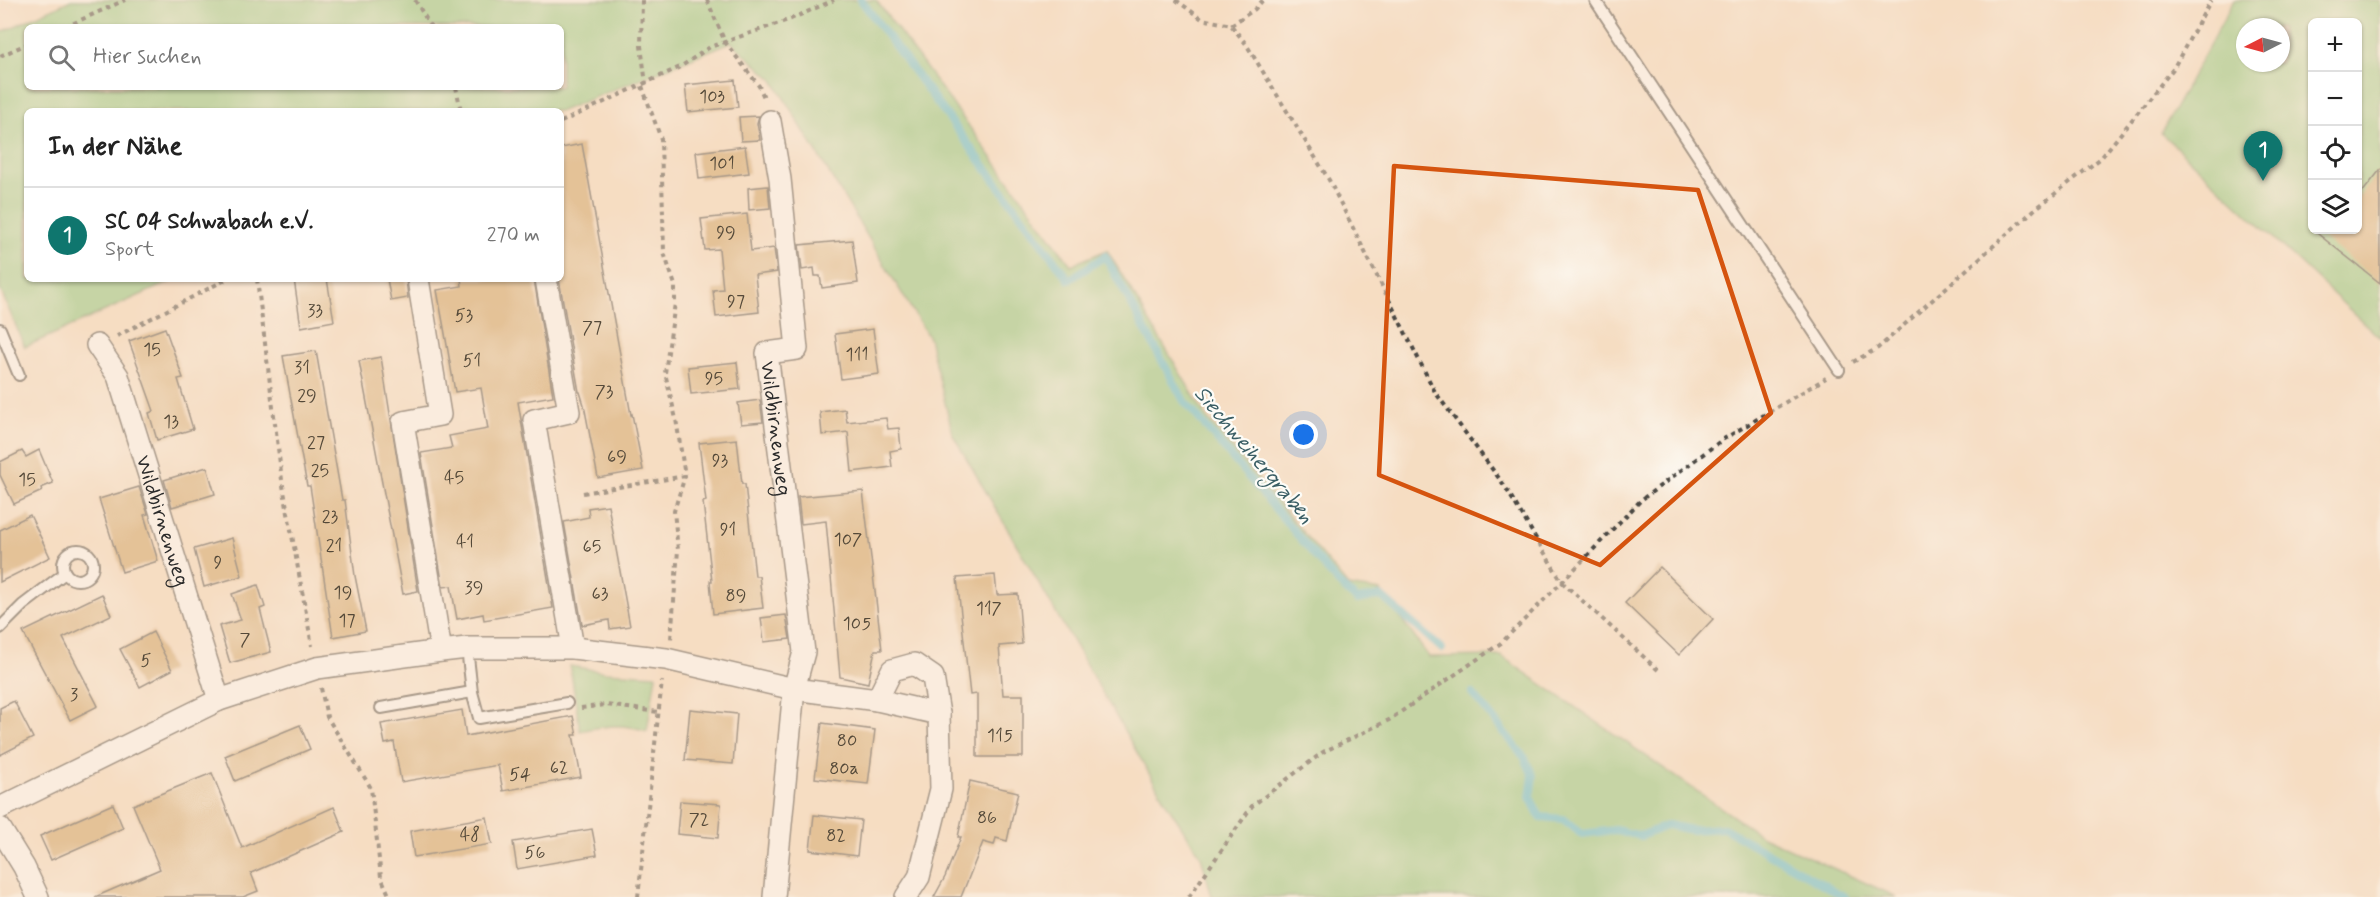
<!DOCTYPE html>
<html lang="de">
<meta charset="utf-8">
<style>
:root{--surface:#fff;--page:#f6f6f6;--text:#222;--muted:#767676;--line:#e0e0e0;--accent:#0f766e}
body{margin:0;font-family:Mynerve,sans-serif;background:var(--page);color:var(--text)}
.controls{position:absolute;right:18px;top:18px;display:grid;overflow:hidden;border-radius:9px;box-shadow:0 2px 4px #0004}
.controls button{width:54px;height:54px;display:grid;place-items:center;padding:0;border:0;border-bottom:2px solid var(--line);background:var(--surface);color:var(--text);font:30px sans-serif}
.compass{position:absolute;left:2236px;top:18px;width:54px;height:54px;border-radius:50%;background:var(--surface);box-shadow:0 2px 4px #0004;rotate:264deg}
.you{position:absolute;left:1304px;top:435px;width:21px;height:21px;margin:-15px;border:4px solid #fff;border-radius:50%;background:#1a73e8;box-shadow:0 0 0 9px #1a73e833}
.badge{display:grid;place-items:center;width:39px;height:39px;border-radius:50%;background:var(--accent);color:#fff;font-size:20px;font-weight:700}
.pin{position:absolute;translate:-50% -50px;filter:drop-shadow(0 2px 3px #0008)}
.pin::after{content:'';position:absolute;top:32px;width:21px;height:18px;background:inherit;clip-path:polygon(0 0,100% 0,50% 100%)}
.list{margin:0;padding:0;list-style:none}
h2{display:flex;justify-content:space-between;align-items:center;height:78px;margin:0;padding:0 24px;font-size:26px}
h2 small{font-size:20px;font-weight:400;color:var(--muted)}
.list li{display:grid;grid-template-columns:39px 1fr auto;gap:18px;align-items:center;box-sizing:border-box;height:96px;padding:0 24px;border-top:2px solid var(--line)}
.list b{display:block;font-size:22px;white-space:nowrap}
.list p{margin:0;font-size:20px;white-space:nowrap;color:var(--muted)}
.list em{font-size:20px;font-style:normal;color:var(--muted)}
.icon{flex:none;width:33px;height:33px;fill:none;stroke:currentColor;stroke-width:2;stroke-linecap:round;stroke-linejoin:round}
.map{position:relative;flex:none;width:2380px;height:897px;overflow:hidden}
.search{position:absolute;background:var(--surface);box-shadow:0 2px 4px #0004;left:24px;top:24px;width:540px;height:66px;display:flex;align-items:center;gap:15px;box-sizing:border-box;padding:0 21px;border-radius:9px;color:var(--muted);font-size:22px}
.panel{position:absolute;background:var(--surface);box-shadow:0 2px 4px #0004;left:24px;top:108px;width:540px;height:174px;border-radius:9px}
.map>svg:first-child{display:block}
</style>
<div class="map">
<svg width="2380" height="897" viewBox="0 0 2380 897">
<rect width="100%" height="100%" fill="#fdfcf7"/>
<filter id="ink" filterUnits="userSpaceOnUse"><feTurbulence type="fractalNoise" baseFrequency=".0167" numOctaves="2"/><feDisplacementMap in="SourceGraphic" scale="12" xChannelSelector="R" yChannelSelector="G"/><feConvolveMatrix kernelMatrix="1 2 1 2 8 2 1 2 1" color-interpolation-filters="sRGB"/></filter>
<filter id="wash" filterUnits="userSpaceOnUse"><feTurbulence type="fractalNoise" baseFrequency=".008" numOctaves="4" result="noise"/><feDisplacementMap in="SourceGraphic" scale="24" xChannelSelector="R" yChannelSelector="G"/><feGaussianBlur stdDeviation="1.35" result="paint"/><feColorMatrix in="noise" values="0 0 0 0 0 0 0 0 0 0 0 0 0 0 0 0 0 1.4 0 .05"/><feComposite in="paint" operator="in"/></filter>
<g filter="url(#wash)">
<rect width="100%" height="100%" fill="#f5ddc2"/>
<g fill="#8ccb81" stroke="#5c7b56" stroke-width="1.5" fill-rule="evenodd">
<path d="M71,0H876L1071,265L1107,250L1207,418L1348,586L1381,591L1429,657L1501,656L1762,836L1897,897H1212L1201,856L1168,806L953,435L929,338L773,80L731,42L561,111H27V279H176L25,347L0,289V33ZM27,27H561V87H27Z"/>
<path d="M2234,0H2380V338L2161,133ZM2312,22H2358V230H2312ZM2245,27H2281V63H2245Z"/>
<path d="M570,666L606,672L656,675L647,731C621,723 606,726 580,731Z"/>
</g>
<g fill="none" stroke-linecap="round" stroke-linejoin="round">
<g stroke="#55bed2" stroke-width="8">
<path d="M861,0L1069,280L1105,256L1184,401L1338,583L1357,600L1381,596L1442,649"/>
<path d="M1472,693L1525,758L1533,776L1530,797L1540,817L1563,819L1582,834L1615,830L1641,836L1668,825L1691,830L1724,828L1845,897"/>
</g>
</g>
<g id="blocks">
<g fill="#cea263">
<path d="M735,80L738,107L688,112L685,85Z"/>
<path d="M759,116L757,123L760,140L741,141L739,117Z"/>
<path d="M582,144L631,415L632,414L643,470L598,478L584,405L580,392H579L559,279H561V148Z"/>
<path d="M745,146L749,173L699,179L696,152Z"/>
<path d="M2380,170V283L2313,230H2358V198Z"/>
<path d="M768,186L770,208L749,210L748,188Z"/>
<path d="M747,214L751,251L774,248L777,272L755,275L759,312L716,317L713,290L723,289L719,249L705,250L701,219Z"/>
<path d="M852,240L858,283L822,288L820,276H815L814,268L802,270L799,245Z"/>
<path d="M294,279H327L334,321L301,327Z"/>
<path d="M387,279H406L408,298L391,301Z"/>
<path d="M461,279H534L553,396L518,402L553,608L484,620L483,614L457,619L451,586L443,587L421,453L452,448L449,436L488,429L481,388L455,392L444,328L437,290L462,286Z"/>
<path d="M165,328L183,378L178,379L193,429L157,440L149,413L154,411L129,341Z"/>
<path d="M873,329L879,374L841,379L835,334Z"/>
<path d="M316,351L342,500H345L355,576L366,631L333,637L310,486H307L283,356Z"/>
<path d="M381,357L418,591L403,594L359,361Z"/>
<path d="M737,362L740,389L691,394L688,367Z"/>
<path d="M760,400L763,422L741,424L738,403Z"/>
<path d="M845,409L847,422L886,418L888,429L899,428L901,449L890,451L892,467L852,472L848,432L822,435L820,412Z"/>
<path d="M737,439L742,484H745L755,576H759L763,608L713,614L710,581H712L703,502L706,501L699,443Z"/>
<path d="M39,450L53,483L41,488L42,491L14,504L0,475V462L22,451L26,457Z"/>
<path d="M207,467L215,494L172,507L164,480Z"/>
<path d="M139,487L148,514L144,515L158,561L122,572L99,499Z"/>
<path d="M863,491L882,650H875L868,683L840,677L826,521L801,524L798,497Z"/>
<path d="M608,505L630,626L610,629L609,620L582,625L564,522L589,517L588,508Z"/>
<path d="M30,515L50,557L0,582V530Z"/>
<path d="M232,538L242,576L204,587L194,549Z"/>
<path d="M1660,567L1713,619L1679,655L1625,603Z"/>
<path d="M995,575L997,595L1018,594L1022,644L999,646L1003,695H1023V757H977V694L970,695L957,578Z"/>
<path d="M258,585L265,607L260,609L271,652L230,663L219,626L241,620L232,594Z"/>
<path d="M102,594L111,615L63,638L98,706L70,720L23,632Z"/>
<path d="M786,615L790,639L764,642L761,618Z"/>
<path d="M153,632L172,670L140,687L120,649Z"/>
<path d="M14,701L33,738L0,755V708Z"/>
<path d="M690,709L737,714L733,764L685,760Z"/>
<path d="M462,710L466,736L573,716L577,735H573L581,777L503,791L498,765L401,782L394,742L385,744L381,724Z"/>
<path d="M822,723L875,730L868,784L815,778Z"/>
<path d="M300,725L310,749L235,781L225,756Z"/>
<path d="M212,773L242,848L334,807L344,832L251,873L258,891L243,897H95L160,869L133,805Z"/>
<path d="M970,781L1018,792L1007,841L996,838L994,845L983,842L961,897H934L945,877L961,837H958Z"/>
<path d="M680,801L721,804L718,838L677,834Z"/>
<path d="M113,804L123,828L51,860L40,836Z"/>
<path d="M814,815L861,820L857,856L810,850Z"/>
<path d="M487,817L492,844L414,857L410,831Z"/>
<path d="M592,829L597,855L517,869L513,842Z"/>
</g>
</g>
</g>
<g filter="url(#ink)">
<use href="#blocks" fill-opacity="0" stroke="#494642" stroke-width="1.5"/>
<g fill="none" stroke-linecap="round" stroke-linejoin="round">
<g stroke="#494642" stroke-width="14">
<g id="lane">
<path d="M1595,0L1839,370"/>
<path d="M0,329L19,375"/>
<circle cx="78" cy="565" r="15"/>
<path d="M0,628L23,605L65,573"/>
<path d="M467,648L472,692L479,718L567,703"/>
<path d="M381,708L472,692"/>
</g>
</g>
<g stroke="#494642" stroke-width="24">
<g id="street">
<path id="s1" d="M770,121L780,179L797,349L767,353L804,652L794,689L774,897"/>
<path d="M418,279L440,415L403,422L441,651"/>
<path d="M546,279L569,412L534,420L573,648"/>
<path id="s2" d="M97,345L118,376L219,700"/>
<path d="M877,700L892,670L914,664L933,677L939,714L941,789L919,877L906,897"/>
<path d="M0,808L219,700L317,668L441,651L467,648H573L666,659L794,689L877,700L939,714"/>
<path d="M0,828L24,867L38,897"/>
</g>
</g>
<g stroke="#494642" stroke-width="4" stroke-dasharray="4.5 4.5" stroke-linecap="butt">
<path d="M415,0L431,27"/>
<path d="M642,0L641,46L646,84"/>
<path d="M707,0L725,42L759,86L765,100"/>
<path d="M1176,0L1202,19L1231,25L1246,44L1329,180L1435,392L1504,485L1562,582L1658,670"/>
<path d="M1231,25L1255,9L1263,0"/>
<path d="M65,27L125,0"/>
<path d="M0,56L27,44"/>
<path d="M642,86L661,139L664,253L675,285V303L665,373L676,419L685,476L674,511L678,550L671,639"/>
<path d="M456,87L461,111"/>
<path d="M561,122L680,67L710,47L791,19L834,0"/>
<path d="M257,279L282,480L312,646"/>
<path d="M117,336L227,279"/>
<path d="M1853,362L1878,348L2034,210L2101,158L2173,69L2211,0"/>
<path d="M583,493L685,476"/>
<path d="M321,688L327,717L371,788L381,877L390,897"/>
<path d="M581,708L606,705L658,712"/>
<path d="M638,897L662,681"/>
<path d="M1189,897L1252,806L1323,752L1389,720L1501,643L1562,582L1641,500L1722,440L1826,378"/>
</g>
<use href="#lane" stroke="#fff" stroke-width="10"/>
<use href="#street" stroke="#fff" stroke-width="21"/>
</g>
</g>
<path d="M0 0H2380V897H0ZM1394,166L1698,190L1771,413L1600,565L1379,475Z" fill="#f5ddc2" fill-opacity=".55" fill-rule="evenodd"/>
<path fill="none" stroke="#d5540f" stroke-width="4.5" stroke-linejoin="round" d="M1394,166L1698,190L1771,413L1600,565L1379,475Z"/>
<g text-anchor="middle" stroke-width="4.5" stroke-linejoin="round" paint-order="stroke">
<g font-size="18" fill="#544939">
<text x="712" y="102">103</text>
<text x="722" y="169">101</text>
<text x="726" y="238">99</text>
<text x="736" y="307">97</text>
<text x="315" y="316">33</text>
<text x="464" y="321">53</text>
<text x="592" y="333">77</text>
<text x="152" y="355">15</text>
<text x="857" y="360">111</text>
<text x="472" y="366">51</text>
<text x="302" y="373">31</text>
<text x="714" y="384">95</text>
<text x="604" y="397">73</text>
<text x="307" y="401">29</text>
<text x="171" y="427">13</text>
<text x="316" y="448">27</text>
<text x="617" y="462">69</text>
<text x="720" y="466">93</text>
<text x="320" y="476">25</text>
<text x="454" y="483">45</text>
<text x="27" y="485">15</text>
<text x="330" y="522">23</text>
<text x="728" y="535">91</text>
<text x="848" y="545">107</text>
<text x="465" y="547">41</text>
<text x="334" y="551">21</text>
<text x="592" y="552">65</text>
<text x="218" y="568">9</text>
<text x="474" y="593">39</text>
<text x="343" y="598">19</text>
<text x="600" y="599">63</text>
<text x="736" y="601">89</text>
<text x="989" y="614">117</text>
<text x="347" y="626">17</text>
<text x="857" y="629">105</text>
<text x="245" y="645">7</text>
<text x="146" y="666">5</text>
<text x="74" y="700">3</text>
<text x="1000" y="741">115</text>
<text x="847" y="746">80</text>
<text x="559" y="773">62</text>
<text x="844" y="774">80a</text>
<text x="520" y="780">54</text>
<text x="987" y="823">86</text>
<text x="699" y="825">72</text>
<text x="470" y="840">48</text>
<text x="836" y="841">82</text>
<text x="535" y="858">56</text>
</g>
<g font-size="21" fill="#2b2b2b" stroke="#fdfcf7">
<text dy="7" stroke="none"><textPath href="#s1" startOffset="336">Wildbirnenweg</textPath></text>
<text dy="7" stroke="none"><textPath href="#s2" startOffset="189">Wildbirnenweg</textPath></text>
</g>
<g font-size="22" font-style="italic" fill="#3a5e65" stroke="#fdfcf7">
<text transform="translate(1255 454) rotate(50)" y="8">Siechweihergraben</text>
</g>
</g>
</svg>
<div class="controls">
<button>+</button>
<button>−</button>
<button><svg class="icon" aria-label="locate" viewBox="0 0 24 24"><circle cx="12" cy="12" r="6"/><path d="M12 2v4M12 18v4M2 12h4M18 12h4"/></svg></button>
<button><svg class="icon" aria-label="layers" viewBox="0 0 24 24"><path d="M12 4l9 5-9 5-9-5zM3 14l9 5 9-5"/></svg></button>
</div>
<svg class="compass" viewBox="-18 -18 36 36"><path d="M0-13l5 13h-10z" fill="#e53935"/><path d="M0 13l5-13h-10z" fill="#767676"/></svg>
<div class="you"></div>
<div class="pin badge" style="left:2263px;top:181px">1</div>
<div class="search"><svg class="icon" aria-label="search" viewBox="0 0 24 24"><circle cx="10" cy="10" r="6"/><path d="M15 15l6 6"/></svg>Hier suchen</div>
<section class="panel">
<h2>In der Nähe<small></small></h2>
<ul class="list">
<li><span class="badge">1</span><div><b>SC 04 Schwabach e.V.</b><p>Sport</p></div><em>270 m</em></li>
</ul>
</section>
</div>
